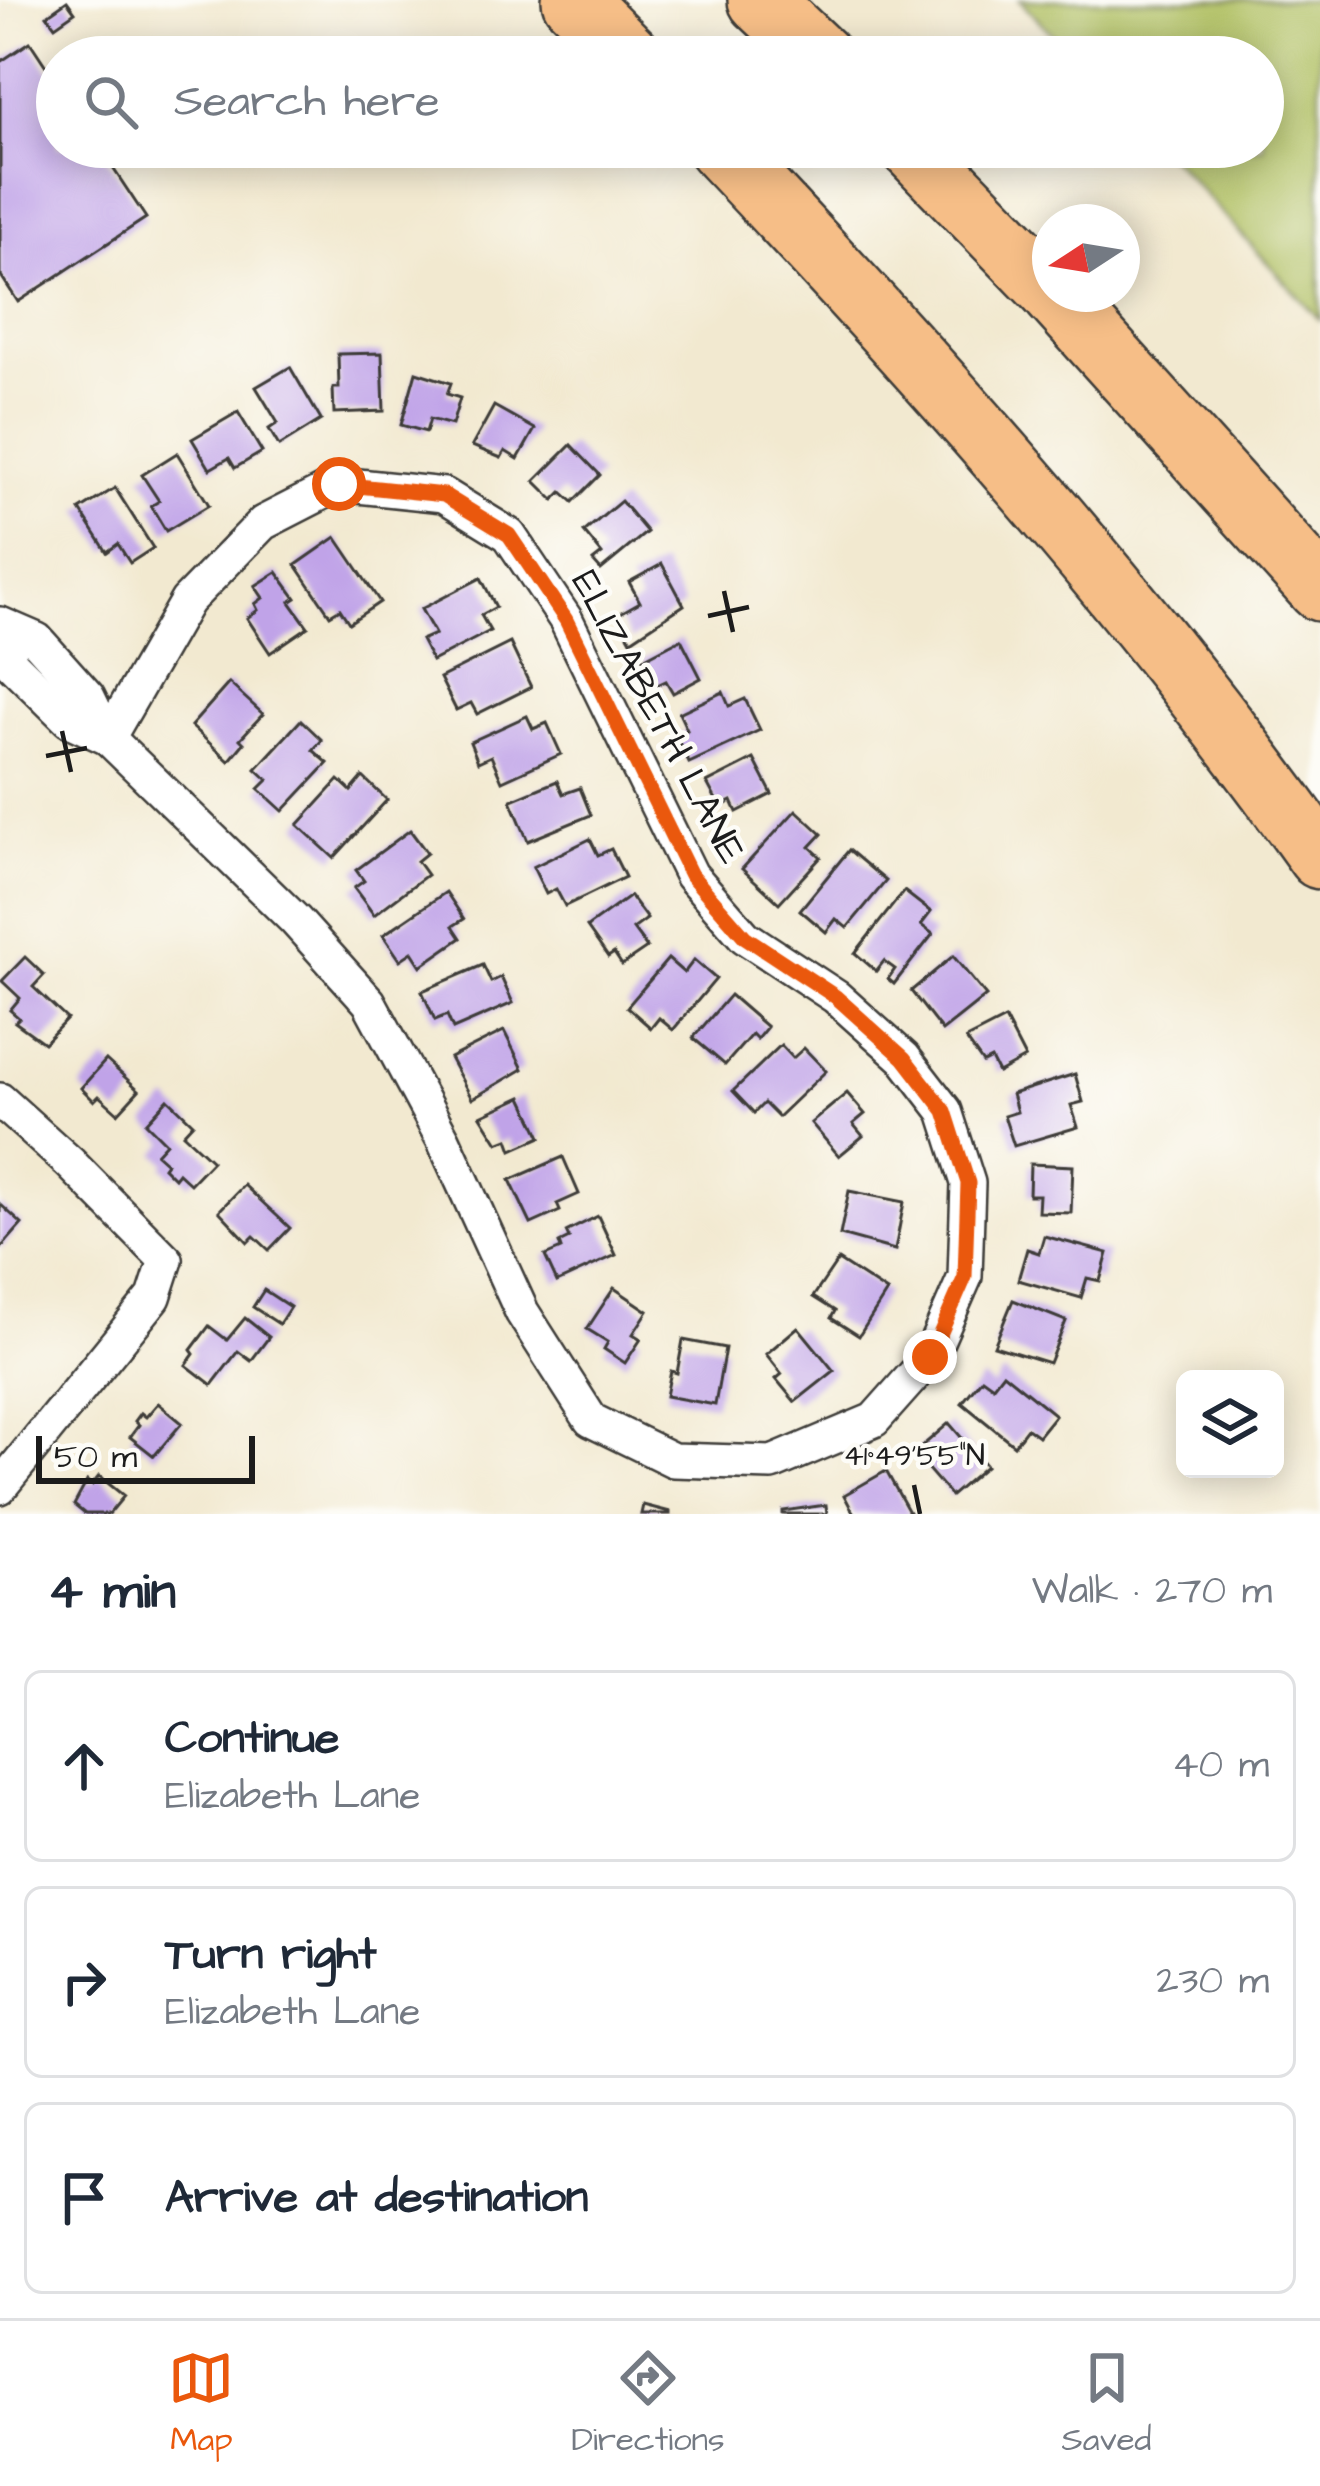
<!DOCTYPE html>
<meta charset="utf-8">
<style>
:root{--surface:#fff;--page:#f2f2f3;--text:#1f2937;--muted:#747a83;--line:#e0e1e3;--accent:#ea580c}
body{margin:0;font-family:"Architects Daughter",sans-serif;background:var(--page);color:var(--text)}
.controls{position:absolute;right:36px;bottom:36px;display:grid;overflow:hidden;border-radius:18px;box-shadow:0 6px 30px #0003}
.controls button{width:108px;height:108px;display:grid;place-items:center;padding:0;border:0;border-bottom:3px solid var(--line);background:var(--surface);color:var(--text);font:60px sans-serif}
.compass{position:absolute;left:1032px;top:204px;width:108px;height:108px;border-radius:50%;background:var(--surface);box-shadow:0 6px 30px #0003;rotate:258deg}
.scale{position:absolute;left:36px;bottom:30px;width:219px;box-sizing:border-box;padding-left:12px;border:6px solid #1c1c1c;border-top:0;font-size:33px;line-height:42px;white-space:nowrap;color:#1c1c1c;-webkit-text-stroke:9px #fdfcf7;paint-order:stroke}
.stop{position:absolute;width:36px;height:36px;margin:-27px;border:9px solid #ea580c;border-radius:50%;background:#fff}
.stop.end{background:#ea580c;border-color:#fff;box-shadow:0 3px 12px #0008}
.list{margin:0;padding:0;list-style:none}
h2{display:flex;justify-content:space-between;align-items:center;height:156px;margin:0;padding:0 48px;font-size:51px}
h2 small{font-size:39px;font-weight:400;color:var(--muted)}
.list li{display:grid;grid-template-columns:78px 1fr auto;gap:36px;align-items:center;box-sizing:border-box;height:192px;margin:0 24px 24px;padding:0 24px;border:3px solid var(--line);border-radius:18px}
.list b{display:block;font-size:45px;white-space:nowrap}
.list p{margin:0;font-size:39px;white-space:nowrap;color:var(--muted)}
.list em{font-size:39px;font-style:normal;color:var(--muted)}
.icon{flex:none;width:66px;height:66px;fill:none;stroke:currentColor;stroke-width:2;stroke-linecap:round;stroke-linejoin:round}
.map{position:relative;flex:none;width:1320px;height:1514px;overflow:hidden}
.search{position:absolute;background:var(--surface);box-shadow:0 6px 30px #0003;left:36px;right:36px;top:36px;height:132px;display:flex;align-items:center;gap:30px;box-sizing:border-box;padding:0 42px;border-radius:66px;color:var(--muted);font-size:45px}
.sheet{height:804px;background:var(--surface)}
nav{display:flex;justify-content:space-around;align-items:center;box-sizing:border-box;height:168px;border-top:3px solid var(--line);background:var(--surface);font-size:33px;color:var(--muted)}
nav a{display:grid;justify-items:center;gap:6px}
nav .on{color:var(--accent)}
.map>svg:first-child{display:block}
</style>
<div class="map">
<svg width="1320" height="1514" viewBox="0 0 1320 1514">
<rect width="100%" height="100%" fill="#fdfcf7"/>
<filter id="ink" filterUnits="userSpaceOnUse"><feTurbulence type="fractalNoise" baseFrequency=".00833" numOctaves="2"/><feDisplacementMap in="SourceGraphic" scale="24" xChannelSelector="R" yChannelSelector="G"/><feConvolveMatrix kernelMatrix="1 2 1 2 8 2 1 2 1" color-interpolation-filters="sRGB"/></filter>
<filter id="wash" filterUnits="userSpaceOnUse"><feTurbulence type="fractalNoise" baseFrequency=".004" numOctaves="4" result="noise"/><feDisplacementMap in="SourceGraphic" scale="48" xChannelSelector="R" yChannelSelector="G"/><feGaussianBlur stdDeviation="2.7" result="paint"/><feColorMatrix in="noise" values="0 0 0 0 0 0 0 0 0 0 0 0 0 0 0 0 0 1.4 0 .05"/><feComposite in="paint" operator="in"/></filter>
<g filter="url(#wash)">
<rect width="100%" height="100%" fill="#f2e9d0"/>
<path fill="#b0c063" stroke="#666e40" stroke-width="3" d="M1019,0H1320V320L1161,147H1263V57H1075Z"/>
<g id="blocks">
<g fill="#c0a3e8">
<path d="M67,1L75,12L55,26L47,15Z"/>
<path d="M30,42L57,83V147H99L146,218L18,302L0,274V62Z"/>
<path d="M382,353L384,411L334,413L333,388H339L338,354Z"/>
<path d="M290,367L321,420L279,446L269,429L278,423L256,387Z"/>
<path d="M416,372L451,383L447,394L460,398L452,425L430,419L426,432L401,425Z"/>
<path d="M494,406L535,429L518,459L505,451L501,458L472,446Z"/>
<path d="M238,412L262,452L235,468L229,458L210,469L192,439Z"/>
<path d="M571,445L600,475L573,502L562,492L554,500L535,481Z"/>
<path d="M177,453L209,505L166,531L151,506L159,501L142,475Z"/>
<path d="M115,488L153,548L130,563L118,544L107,552L80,510Z"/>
<path d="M621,501L647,532L601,570L593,561L602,554L584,532Z"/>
<path d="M336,537L380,602L349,623L340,609L330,615L296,565Z"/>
<path d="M662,564L684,605L631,640L617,615L640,602L629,582Z"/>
<path d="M277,572L296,598L290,602L308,627L270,653L247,618L258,610L255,604L263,598L255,586Z"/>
<path d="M481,578L496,607L481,615L490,631L432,661L421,640L435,634L421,609Z"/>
<path d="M681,639L701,678L673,693L666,681L657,685L643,659Z"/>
<path d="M510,643L531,687L477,714L471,703L456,710L440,678Z"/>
<path d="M229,683L263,714L240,739L244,743L229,761L191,726Z"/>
<path d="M723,692L729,706L745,699L760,730L689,763L676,736L687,730L679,713Z"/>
<path d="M527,716L533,729L547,723L561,754L502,781L491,756L478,762L470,742Z"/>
<path d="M301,720L322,740L313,750L328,763L283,811L259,789L268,780L256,769Z"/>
<path d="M754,759L772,794L737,812L732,801L720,807L707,783Z"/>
<path d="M363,777L387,800L334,858L298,825L339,780L351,791Z"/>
<path d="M557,781L563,794L580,788L591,815L528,841L511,800Z"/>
<path d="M796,810L822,834L810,847L821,857L779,903L742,869Z"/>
<path d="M410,830L427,853L417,861L427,875L374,915L354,888L364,881L356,870Z"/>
<path d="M590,839L598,855L611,849L625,877L565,906L556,889L546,894L533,867Z"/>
<path d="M849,850L886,881L847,928L836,919L826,932L800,910Z"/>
<path d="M904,891L931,912L921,925L933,934L894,984L888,979L895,969L884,961L876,971L855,953Z"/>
<path d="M446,892L464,919L453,926L461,938L421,966L412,952L400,960L383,935Z"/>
<path d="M630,896L647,919L633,929L647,948L622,965L614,953L608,957L587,927Z"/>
<path d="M953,956L986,996L942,1031L911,991Z"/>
<path d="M25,957L44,975L33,987L67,1019L44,1043L15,1022L19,1018L10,1010L20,998L2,981Z"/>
<path d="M668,959L684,973L694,960L716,979L673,1030L659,1018L651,1028L627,1007Z"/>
<path d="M483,965L491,982L501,977L513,1003L453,1029L447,1015L435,1020L422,991Z"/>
<path d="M730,995L767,1027L757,1039L752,1034L725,1065L693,1038Z"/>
<path d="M1005,1019L1025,1058L998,1073L991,1059L983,1063L966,1039Z"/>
<path d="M504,1031L523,1069L472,1099L450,1058Z"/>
<path d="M781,1045L793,1058L804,1048L826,1071L778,1117L764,1103L754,1113L733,1091Z"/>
<path d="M106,1060L139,1090L118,1113L99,1096L94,1101L81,1088Z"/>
<path d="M1075,1074L1083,1102L1071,1105L1078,1127L1014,1146L1004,1116L1017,1112L1012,1094Z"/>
<path d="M847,1093L865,1114L853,1124L863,1136L839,1156L811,1123Z"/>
<path d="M522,1097L541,1137L512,1150L508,1139L498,1143L481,1116Z"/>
<path d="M168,1099L193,1123L183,1134L212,1161L190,1184L178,1173L174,1178L163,1167L166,1163L156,1154L166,1143L146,1123Z"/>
<path d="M563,1157L579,1194L557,1204L560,1211L531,1224L510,1180Z"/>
<path d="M1030,1164L1073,1166L1071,1213L1038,1212L1039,1195H1029Z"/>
<path d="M244,1185L290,1228L269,1250L254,1236L248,1242L219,1211Z"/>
<path d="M849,1191L904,1202L895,1250L840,1235Z"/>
<path d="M0,1204L22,1224L0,1249Z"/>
<path d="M598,1216L616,1255L557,1282L545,1256L561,1249L559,1243L569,1238L566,1232Z"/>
<path d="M1044,1236L1108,1253L1100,1281L1087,1278L1081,1298L1018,1280L1027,1249L1039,1253Z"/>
<path d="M838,1260L887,1292L859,1336L831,1318L835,1311L813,1297Z"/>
<path d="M614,1288L648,1311L633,1334L641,1339L625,1363L604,1349L608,1342L587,1329Z"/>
<path d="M264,1290L290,1307L279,1324L253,1307Z"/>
<path d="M1013,1300L1066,1321L1049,1363L994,1346Z"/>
<path d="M245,1318L269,1337L251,1361L238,1351L212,1385L186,1365L194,1354L191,1350L209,1326L227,1340Z"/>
<path d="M798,1327L834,1371L795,1402L776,1379L782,1374L766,1354Z"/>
<path d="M683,1340L725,1348L715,1405L666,1396L671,1371L677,1373Z"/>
<path d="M1003,1373L1055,1415L1038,1436L1027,1428L1014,1445L962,1403L982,1378L993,1386Z"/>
<path d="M158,1403L182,1423L154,1456L130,1437L139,1425L135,1421L141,1413L146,1417Z"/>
<path d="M949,1423L986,1466L951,1496L914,1453Z"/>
<path d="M886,1471L910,1514H854L844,1495Z"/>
<path d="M99,1476L124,1496L109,1514H85L74,1505L87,1481L92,1485Z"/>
<path d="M643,1505L670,1512V1514H641Z"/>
<path d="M826,1505L827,1514H783V1511Z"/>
</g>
</g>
</g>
<g filter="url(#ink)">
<use href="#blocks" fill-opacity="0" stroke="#3c3b37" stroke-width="3"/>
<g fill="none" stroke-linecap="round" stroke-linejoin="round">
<g stroke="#3c3b37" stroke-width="38">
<g id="minor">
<path d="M0,624L37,640L88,697L108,738L295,920L369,1002L443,1139L522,1312L591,1420L673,1460L772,1463L874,1420L930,1357L965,1277L968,1183L945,1111L904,1058L836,997L745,937L691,875L566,620L509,535L444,495L339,484L263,523L187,601L108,738"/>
<path d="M0,627L11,663L69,720L108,738"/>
<path d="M0,1100L70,1163L166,1260L154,1297L0,1487"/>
</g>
</g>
<g stroke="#3c3b37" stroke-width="68">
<g id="motorway">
<path d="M574,0L631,57"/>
<path d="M760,0L820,57"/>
<path d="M719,147C932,372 1140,605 1320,857"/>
<path d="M912,147L1050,289"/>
<path d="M1054,294L1320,589"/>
</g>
</g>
<use href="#minor" stroke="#fff" stroke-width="33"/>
<use href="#motorway" stroke="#f6be87" stroke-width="63"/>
</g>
</g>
<g fill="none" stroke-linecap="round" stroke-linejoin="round" filter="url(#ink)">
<path stroke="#ea580c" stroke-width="15" d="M339,484L444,495L509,535L566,620L691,875L745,937L836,997L904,1058L945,1111L968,1183L965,1277L930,1357"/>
</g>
<path fill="none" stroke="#1c1c1c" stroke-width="4.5" d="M724,591L733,632M708,616L749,607M62,731L71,772M46,756L87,748M914,1485L920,1514"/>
<g text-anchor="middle" stroke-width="9" stroke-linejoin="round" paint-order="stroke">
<g font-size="39" fill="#1c1c1c" stroke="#fdfcf7">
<text transform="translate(660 716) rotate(62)" y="14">ELIZABETH LANE</text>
</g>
</g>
<g font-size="30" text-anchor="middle" fill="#1c1c1c" stroke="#fdfcf7" stroke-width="9" stroke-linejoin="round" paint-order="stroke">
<text x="914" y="1465">41°49'55"N</text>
</g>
</svg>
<div class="controls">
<button><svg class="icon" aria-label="layers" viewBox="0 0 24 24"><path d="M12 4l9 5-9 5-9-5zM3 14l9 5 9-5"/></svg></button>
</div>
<svg class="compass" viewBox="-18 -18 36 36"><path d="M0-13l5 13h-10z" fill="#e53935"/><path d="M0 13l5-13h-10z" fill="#747a83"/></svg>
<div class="scale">50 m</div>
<div class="stop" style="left:339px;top:484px"></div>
<div class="stop end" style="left:930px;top:1357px"></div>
<div class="search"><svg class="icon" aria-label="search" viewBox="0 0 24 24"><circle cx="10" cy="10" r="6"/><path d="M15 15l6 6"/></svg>Search here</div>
</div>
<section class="sheet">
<h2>4 min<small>Walk · 270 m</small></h2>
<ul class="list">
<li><svg class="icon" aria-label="ahead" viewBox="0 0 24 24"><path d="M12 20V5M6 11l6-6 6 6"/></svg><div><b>Continue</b><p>Elizabeth Lane</p></div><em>40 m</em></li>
<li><svg class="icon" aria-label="right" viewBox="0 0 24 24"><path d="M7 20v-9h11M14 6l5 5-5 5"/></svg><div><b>Turn right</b><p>Elizabeth Lane</p></div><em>230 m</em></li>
<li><svg class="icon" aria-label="arrive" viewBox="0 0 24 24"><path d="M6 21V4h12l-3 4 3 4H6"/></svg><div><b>Arrive at destination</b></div></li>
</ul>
</section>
<nav>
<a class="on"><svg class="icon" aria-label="map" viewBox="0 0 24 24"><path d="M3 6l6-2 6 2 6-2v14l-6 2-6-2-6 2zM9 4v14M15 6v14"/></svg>Map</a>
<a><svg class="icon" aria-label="directions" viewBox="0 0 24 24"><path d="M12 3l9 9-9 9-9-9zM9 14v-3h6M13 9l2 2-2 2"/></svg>Directions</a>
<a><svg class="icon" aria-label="saved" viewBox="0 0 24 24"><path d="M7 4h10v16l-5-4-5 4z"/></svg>Saved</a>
</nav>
